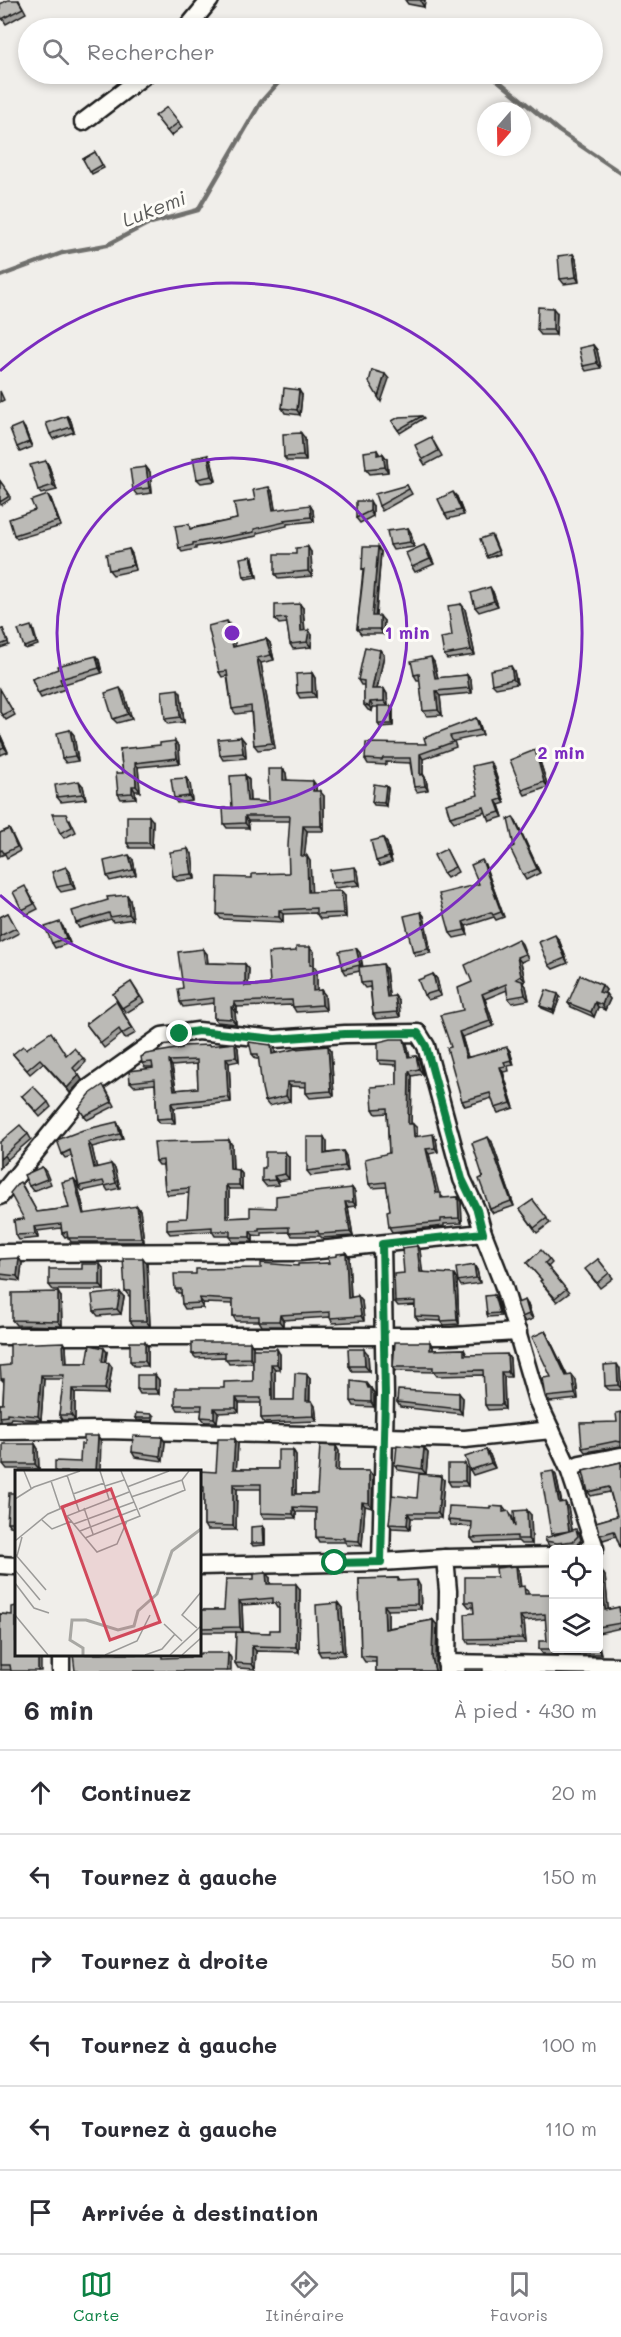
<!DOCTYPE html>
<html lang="fr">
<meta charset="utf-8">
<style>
:root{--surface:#fff;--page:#f2f2f3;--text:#2b2b33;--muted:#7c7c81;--line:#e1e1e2;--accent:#0b8043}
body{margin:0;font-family:Mali,sans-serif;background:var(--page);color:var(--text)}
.controls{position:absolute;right:18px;bottom:18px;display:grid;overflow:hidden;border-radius:6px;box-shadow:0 3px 9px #0003}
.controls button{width:54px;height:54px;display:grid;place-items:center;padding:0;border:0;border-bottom:2px solid var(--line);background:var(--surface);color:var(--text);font:30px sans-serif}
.compass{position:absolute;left:477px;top:102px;width:54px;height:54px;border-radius:50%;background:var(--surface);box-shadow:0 3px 9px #0003;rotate:200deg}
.stop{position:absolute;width:18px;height:18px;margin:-14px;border:4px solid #0b8043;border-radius:50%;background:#fff}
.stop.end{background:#0b8043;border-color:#fff;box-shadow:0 2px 6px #0008}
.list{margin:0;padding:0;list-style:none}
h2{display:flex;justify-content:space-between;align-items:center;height:78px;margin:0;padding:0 24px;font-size:26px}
h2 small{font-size:20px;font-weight:400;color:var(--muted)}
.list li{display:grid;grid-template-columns:39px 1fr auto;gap:18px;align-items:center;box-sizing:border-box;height:84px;padding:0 24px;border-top:2px solid var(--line)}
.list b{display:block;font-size:22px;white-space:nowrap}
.list em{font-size:20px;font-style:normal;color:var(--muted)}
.icon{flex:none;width:33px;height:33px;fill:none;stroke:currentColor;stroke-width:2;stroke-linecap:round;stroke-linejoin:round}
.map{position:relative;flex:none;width:621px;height:1671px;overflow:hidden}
.search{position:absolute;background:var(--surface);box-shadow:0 3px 9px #0003;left:18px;right:18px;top:18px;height:66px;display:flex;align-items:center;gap:15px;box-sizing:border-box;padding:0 21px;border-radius:33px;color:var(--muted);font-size:22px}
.sheet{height:582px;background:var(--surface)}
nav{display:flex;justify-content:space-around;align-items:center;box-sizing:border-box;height:84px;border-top:2px solid var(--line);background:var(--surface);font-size:16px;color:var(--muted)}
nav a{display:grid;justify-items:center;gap:3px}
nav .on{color:var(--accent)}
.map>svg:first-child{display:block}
</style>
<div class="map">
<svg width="621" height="1671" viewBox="0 0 621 1671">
<rect width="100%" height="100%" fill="#f0eeea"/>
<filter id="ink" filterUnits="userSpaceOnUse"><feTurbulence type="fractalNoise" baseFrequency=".0167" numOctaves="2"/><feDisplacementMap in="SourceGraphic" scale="12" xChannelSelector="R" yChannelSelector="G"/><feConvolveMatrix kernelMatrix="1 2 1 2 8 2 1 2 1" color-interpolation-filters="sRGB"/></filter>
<g filter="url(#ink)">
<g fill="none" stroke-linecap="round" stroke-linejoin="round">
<g stroke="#706f6d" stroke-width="4.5">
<path d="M484,74L495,78L559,131L621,173"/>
<path d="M0,276L62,253L107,245L147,224L198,210L261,102L286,74"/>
</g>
<g stroke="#1c1c1c" stroke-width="21">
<g id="minor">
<path d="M187,28L210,0"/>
<path d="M83,122L146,74"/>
<path d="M0,1196L86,1090L162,1036L198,1031L275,1039L345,1034L418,1033L426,1046L462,1179L477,1211L483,1233L503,1284L537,1400L569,1469L595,1548L585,1550"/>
<path d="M0,1253L300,1252L483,1233"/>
<path d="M0,1336H451L518,1332"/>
<path d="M0,1431L104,1430L465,1439L551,1430"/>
<path d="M569,1469L580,1464L621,1456"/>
<path d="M445,1558L448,1591L447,1671"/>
<path d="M381,1562L385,1395L382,1244"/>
<path d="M0,1565L16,1566"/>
<path d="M200,1566L381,1562L445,1558L554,1556"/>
<path d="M446,1663L621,1666"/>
<path d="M61,1671V1654"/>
</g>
</g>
<use href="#minor" stroke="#fdfcf7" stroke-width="16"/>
</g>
<g fill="#a1a09d" stroke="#1c1c1c" stroke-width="1.5" fill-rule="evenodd">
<path d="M19,0L26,13L6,24L0,15Z"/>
<path d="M405,0H425L424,7L408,4Z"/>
<path d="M167,107L182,127L171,136L159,121Z"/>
<path d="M95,152L104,168L92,174L83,159Z"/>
<path d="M573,254L576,259L579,282L564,284L560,279Z"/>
<path d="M557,313L556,335H541L537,330Z"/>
<path d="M593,345L597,350L601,368L586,371L583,366Z"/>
<path d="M0,391L4,400L0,402Z"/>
<path d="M302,395L300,415L285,413L282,408Z"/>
<path d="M67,416L71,421L74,432L53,439L50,434Z"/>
<path d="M422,416L424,418L400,433L392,421Z"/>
<path d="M25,429L32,447L20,452L17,447Z"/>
<path d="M305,438L306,461H287L284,457Z"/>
<path d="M434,442L442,456L425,465L422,460Z"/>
<path d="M377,450L380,455L383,454L387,459L388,472L370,474L366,469Z"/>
<path d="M208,455L211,460L216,481L201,483L197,479Z"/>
<path d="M46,461L49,466L57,490L41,494L38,490Z"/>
<path d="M146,467L150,472L152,493L137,495L133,490Z"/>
<path d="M0,481L10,495V499L1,505L0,503Z"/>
<path d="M407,485L412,494L382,511L379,506Z"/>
<path d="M272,491L275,510H313L314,521L287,524V526L257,533V536L196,547V549L182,552L179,548L192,528L237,519L255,500Z"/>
<path d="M457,497L464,515L448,519L445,514Z"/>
<path d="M51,499L61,526L17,539L14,535L35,510Z"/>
<path d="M373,506V516L360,523L356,518Z"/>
<path d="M408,528L411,533L414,547L393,550L390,545Z"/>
<path d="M493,537L500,554L488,558L487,556Z"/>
<path d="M129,549L132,554L136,570L113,575L109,570Z"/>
<path d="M428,550L434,564L415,572L412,567Z"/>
<path d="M311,552L312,576L279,579L275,574L296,554Z"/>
<path d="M381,552L376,616L384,621L383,634H361L357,629L363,571L362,569Z"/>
<path d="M253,558L257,577L246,579L244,577Z"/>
<path d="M493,592L498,606L479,612L475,607Z"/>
<path d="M461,604L465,609L475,655L447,659L444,655L452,636Z"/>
<path d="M303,608L305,631L312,635L311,647L293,649L290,644L287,623L279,624L275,619Z"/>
<path d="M231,626L235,647L266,639L270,643L274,660L261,663L275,748L258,750L254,745L251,712L236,714L232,709L227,676L222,677L219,672Z"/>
<path d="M33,628L38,645L26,649L24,647Z"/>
<path d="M3,629L9,645L0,648V630Z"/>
<path d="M380,650L384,655L377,689H384L387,694L388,706H391L393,709V726L380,727L378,724V707H373L372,711L368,710L364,705V685H361L358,680Z"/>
<path d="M99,660L102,673L64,684L65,689L41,698L38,693L32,679Z"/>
<path d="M434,662L438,678L467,675L471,680L472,693L440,696L442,715L427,716L423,711L420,680H417L414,675Z"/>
<path d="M514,671L517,684L496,688L492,684Z"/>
<path d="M312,673L315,678L316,697L300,698L297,693Z"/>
<path d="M0,689L15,715L6,720L0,712Z"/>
<path d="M124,693L132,719L117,723L113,719Z"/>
<path d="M181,694L184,722L168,724L165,719Z"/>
<path d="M476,718L479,722L483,735L454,741L456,747L423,759V774L426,779L428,790L417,792L414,787L410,763L386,762V765L368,764L365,759L426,744Z"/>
<path d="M70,730L74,735L78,761L66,763L62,758Z"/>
<path d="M0,734L8,752L0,755Z"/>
<path d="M241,737L245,742L246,758L223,760L220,755Z"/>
<path d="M179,746L180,763L138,767L140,791H135L136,798L121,799L118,794L123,773L120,749Z"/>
<path d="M535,750L538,755L548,787L525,795L522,790Z"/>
<path d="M493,766L505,803L499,805L503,817L490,821L486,812L454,822L450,817L478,795Z"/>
<path d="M283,769L286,773L287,780L316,785V791L324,796V831H307L304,856L310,861L311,892L345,896L346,917L320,919L316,913L283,914V922L221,919L217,914L252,878L289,873L290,821H248L249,828H227L224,824L232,808L245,775L249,780L250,801L269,802Z"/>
<path d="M186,778L190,783L192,801L177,803L174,798Z"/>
<path d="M83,786L86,799L61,802L57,797Z"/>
<path d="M386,786L388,788L386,806L374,805L372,802Z"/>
<path d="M513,817L516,821L540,873L526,880L523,875Z"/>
<path d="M70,819L76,832L64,838L60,833Z"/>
<path d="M153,821L152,848H130L127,843Z"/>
<path d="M9,829L12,834L20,851L7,858L5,854L0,856V833Z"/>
<path d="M383,838L387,843L392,862L380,866L376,861Z"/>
<path d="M446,849L458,872L447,878L443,873Z"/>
<path d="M192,854L195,879L177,881L173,876Z"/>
<path d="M133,860L136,875L110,881L107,876Z"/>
<path d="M485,865L504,917L496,920L494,917L466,926L468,935L454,938L450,933L479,884Z"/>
<path d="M66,867L70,872L75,889L61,892L57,887Z"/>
<path d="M358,872L360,885L335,888L332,883Z"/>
<path d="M28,891L38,909L26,915L22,910Z"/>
<path d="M127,895L130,900L133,919L113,922L111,919L79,928L76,923L108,900Z"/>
<path d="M421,912L424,916L431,953L416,956L413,952Z"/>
<path d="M8,913L19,933L0,943V917Z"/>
<path d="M63,927L70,943L55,948L52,943Z"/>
<path d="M518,939L522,944L528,959L521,962L525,981L523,982L526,986L529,1000L512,1003L508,998L507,990L485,999L494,1026L462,1037L468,1057L510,1051L514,1065L508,1066L509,1071L503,1072L514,1108L498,1113L495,1108L492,1098L465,1106L462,1101L451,1047L472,982Z"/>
<path d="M559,940L568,963L553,969L549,965Z"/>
<path d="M356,948L360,953L363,967L383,964L386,969L389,997L395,996L399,1001L400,1017L376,1019L373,1014L370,987L365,988L361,983L360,971L346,974L343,969Z"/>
<path d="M203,949L207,954L208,963L245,964L249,969L248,986L270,985L314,952V966L317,970V991L321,990L325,995L326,1010L296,1012L293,1007L292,1005L237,1007V1012H235L236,1024L217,1022L214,1018V1003L183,1007L180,1002L183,988Z"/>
<path d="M433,974L437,979L441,996L428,1000L424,995Z"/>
<path d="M131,982L144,1002L126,1013L113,994Z"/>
<path d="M602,985L606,990L604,993L606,994L610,999L605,1010L598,1007L594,1017L571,1007L568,1003Z"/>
<path d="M560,997L554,1013L542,1008L540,1006Z"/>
<path d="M116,1001L136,1033L125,1039L122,1034L104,1048L86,1024Z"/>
<path d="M407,1044L410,1057L416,1056L419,1060L423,1074L412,1076L411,1124L417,1128V1137L436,1139L438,1152L429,1154L438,1193L444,1198L458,1197L461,1202L462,1223L444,1224V1226L392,1232L389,1227L390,1210L387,1187L372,1188L369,1184L389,1153L387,1113L376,1114L373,1109L397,1085V1065L381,1064L378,1060Z"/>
<path d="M209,1045L210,1046L238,1048L239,1061L229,1063L231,1102L174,1108L175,1123H160L157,1119L155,1084L134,1086L130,1082L153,1068V1067H145L142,1063ZM197,1064L198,1088L176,1090L172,1066Z"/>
<path d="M328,1046L331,1051L334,1096L310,1098L306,1093V1087L290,1086V1101L269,1106L265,1101L259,1059H256L252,1054L275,1049V1053Z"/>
<path d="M26,1049L83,1058L86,1062L76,1072L82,1080L70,1093L43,1063L30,1074L13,1054Z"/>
<path d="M106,1089L115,1106L87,1120L79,1108Z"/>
<path d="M22,1096L48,1102L51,1107L40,1117Z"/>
<path d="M120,1127L123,1139L92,1147L96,1167L115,1168L120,1188L108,1191L105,1186L82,1191L79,1186L72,1156L65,1158L62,1154Z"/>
<path d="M28,1134L31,1139L7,1160L0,1168V1142Z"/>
<path d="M327,1142V1153L343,1151L346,1156L348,1171L311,1176L307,1171Z"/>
<path d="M492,1142L514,1206L493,1213L490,1209L483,1177Z"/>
<path d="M232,1145L233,1170H239L242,1174V1189H229V1218L250,1217L276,1208L352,1188L355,1192L356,1206L348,1207L353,1236L322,1238L320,1236H292L290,1232L262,1233V1236L253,1235V1242H233L230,1236H215L212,1231L170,1234L167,1230L187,1218L189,1193L168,1195L165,1190L163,1165H159L156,1161Z"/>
<path d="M285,1152L289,1157V1179L278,1181L279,1185L266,1186L262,1181L265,1168Z"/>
<path d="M42,1167L46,1172L51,1184L33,1191L29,1186Z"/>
<path d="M74,1179L77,1183L85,1214L140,1210L144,1242H71L68,1236L65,1237L62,1233L61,1228L37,1231L38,1238L19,1240L16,1235L24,1219L23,1186L37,1212L69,1208Z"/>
<path d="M533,1200L550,1223L537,1233L520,1209Z"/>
<path d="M417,1246L420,1250L422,1272L457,1279L474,1265L477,1270L480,1283L461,1286L458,1281L457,1279L459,1324L444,1325L441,1321L418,1320L415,1316V1305L398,1306L395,1302L404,1273Z"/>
<path d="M346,1253L349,1257L351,1297L362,1301L364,1321L333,1323L330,1317L283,1320V1326H262L259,1321H236L233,1316V1304L203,1303V1308L185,1309L182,1304L181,1293H178L175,1289L196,1274L298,1266L329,1263L337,1256Z"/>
<path d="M549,1259L552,1263L548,1267L569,1293L557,1302L543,1285L542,1280L527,1263Z"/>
<path d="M598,1259L613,1278L600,1288L589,1274Z"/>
<path d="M22,1263L20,1281L2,1279L0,1276V1274Z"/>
<path d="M147,1263L150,1326H134L130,1321V1296H129L125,1291Z"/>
<path d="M104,1269V1290H53L49,1285Z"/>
<path d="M494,1295L496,1298L501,1316L488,1317L487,1314Z"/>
<path d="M61,1297L62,1326L16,1325L12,1320Z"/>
<path d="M124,1297L121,1314L98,1316L94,1311Z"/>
<path d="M528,1305L533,1319L525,1322L522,1317Z"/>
<path d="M545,1331L548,1336L567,1376L572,1375L576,1380L578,1399L550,1402L546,1397L551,1377Z"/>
<path d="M66,1347L67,1363H87L107,1352L105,1362L112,1367L108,1394L75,1393V1420H62L59,1415L64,1379H44L41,1420L11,1418L10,1420L0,1421V1404H3L4,1382L1,1379L10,1365Z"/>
<path d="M148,1347V1366H134L130,1361Z"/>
<path d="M253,1347V1349L280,1354V1369H275V1400H294L310,1379V1401L315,1406L317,1421L264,1423L261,1418V1403H239V1412L218,1413L217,1422H205L201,1417L202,1410H178L175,1405L224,1388L253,1381V1363L229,1364L225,1357L196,1358L192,1354Z"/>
<path d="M433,1347V1350L464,1349L467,1355L510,1359L511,1377H504L505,1409L488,1410L485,1405L484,1375L437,1376L434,1372L396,1371L393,1367Z"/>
<path d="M368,1354L369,1371H352L349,1366Z"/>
<path d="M620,1369L621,1390H609L605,1386Z"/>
<path d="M155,1375L159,1380V1394H140L137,1389Z"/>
<path d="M370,1388H371L374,1393V1407L354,1406L351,1401Z"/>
<path d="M463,1398L462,1414L400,1407L397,1402Z"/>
<path d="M621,1412V1446L585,1452L582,1448L617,1422Z"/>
<path d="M152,1414L154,1416L153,1421L137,1420L135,1418Z"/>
<path d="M165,1442L163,1461L135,1457L132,1452Z"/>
<path d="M35,1444L38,1449L39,1469H7L3,1464Z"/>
<path d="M238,1444L236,1469H278L293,1450L296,1455V1494H317L339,1451L338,1471H369L373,1476L372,1508L365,1506L362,1546L347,1545L345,1542H319L316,1537V1512H296V1518H264L261,1513V1489H237L236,1530H207L204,1525V1491H202L200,1487L216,1472Z"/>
<path d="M424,1448L428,1453L426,1474L398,1470L395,1465Z"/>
<path d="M486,1450L490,1455L495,1468L473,1475L470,1470Z"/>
<path d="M621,1462V1549L616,1536L603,1540L600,1535L596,1522L617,1516L610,1492L591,1496L588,1492L583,1471Z"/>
<path d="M468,1469V1486H451L448,1481Z"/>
<path d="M556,1475L562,1503L568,1507L572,1530L579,1533L581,1540L576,1545L560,1547L549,1546L546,1541L552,1536L551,1534Z"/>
<path d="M444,1480L441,1518H411L410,1529L392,1528L389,1524L417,1498Z"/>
<path d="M16,1493V1527L10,1526L7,1522Z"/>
<path d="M503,1507L506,1511L512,1516L514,1522L531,1515L532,1544H521L518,1541L475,1543L471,1538L472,1527L451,1525L448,1520L490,1508Z"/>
<path d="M263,1526L265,1529V1545L253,1546L251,1543Z"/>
<path d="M519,1571L521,1587L528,1591V1594L598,1648L601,1654H543L539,1649L547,1641L546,1619L524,1621L526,1643L469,1644L466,1639L474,1613L473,1607H469L465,1602L497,1577Z"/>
<path d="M598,1571H602L605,1576L608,1610L619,1607L621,1610V1628L598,1633Z"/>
<path d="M270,1578V1584L300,1589L299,1652L256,1651L255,1669L238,1668L235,1663L236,1632H200V1610H224ZM274,1603L277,1608H279V1630L270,1633L243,1632L242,1605Z"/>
<path d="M398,1578L400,1581L420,1586L421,1609L388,1610V1628L433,1620L437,1625L436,1663L438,1671H376V1662H365L361,1656L359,1579Z"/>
<path d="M338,1603L342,1608L345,1655L321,1656L318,1651Z"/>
<path d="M0,1614L12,1615L11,1670H0Z"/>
</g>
<g fill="#83827f" stroke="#1c1c1c" stroke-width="1.5">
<path d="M421,0H425L424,7L421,2Z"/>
<path d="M573,254L576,259L579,282L576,277Z"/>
<path d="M553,308L557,313L556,335L553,330Z"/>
<path d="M593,345L597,350L601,368L597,363Z"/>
<path d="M385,374L389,379L381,402L378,397Z"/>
<path d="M299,390L302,395L300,415L297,410Z"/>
<path d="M67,416L71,421L74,432L71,427Z"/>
<path d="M22,424L25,429L32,447L29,442Z"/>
<path d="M301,433L305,438L306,461L303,456Z"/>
<path d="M383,454L387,459L388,472L385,467Z"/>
<path d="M208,455L211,460L216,481L212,476Z"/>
<path d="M46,461L49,466L57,490L53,485Z"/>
<path d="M146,467L150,472L152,493L149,488Z"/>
<path d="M269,487L272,491L276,514L273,510Z"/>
<path d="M453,492L457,497L464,515L461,510Z"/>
<path d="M48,495L51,499L61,526L58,521Z"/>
<path d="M370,501L373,506V516L370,511Z"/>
<path d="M310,505L313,510L314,521L311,517Z"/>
<path d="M408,528L411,533L414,547L410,542Z"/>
<path d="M424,545L428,550L434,564L430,559Z"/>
<path d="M308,547L311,552L312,576L308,571Z"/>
<path d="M378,547L381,552L375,621L372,616Z"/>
<path d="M129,549L132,554L136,570L133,565Z"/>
<path d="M251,556L253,558L257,577L255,575Z"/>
<path d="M490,587L493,592L498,606L494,601Z"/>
<path d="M300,604L303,608L305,636L301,631Z"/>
<path d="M461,604L465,609L475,655L471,650Z"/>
<path d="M380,616L384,621L383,634L380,629Z"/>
<path d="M227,621L231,626L237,652L233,647Z"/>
<path d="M309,630L312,635L311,647L307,642Z"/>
<path d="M266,639L270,643L274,660L271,655Z"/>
<path d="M380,650L384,655L376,694L372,689Z"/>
<path d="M96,656L99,660L102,673L99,668Z"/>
<path d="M431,657L434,662L439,683L435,678Z"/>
<path d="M257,658L261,663L275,748L272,743Z"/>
<path d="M511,666L514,671L517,684L513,679Z"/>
<path d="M312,673L315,678L316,697L312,692Z"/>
<path d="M467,675L471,680L472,693L469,688Z"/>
<path d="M120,688L124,693L132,719L128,714Z"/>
<path d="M178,689L181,694L184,722L180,717Z"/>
<path d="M384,689L387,694L388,706L384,701Z"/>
<path d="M436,691L440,696L442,715L438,710Z"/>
<path d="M370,702L373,707L372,711L369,706Z"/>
<path d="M391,706L393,709V726L392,724Z"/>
<path d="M476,718L479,722L483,735L480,730Z"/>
<path d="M70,730L74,735L78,761L75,756Z"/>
<path d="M0,734L8,752L4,747L0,737Z"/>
<path d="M241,737L245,742L246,758L243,753Z"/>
<path d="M175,741L179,746L180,763L177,758Z"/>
<path d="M535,750L538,755L548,787L544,782Z"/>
<path d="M420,754L423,759V780L420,775Z"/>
<path d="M490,762L493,766L505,803L502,799Z"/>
<path d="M135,763L138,767L140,791L136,786Z"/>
<path d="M283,769L286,773L287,785L283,780Z"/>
<path d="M423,774L426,779L428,790L425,786Z"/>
<path d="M245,775L249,780L250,806L247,801Z"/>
<path d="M186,778L190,783L192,801L189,796Z"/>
<path d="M79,781L83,786L86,799L82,794Z"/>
<path d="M313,781L316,785V796L313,791Z"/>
<path d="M132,786L135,791L136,798L132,793Z"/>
<path d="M386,786L388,788L386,806L384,803Z"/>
<path d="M320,791L324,796V831L321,826Z"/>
<path d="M496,801L499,805L503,817L500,812Z"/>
<path d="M149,816L153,821L152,848L149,843Z"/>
<path d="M245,816L248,821L249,828L245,823Z"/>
<path d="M513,817L516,821L540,873L537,869Z"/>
<path d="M303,826L307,831L304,861L301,856Z"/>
<path d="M383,838L387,843L392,862L389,857Z"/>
<path d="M188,849L192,854L195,879L192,874Z"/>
<path d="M129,855L133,860L136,875L133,870Z"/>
<path d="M307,856L310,861L312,897L308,892Z"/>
<path d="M482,860L485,865L504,917L501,912Z"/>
<path d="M66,867L70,872L75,889L71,884Z"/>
<path d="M355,867L358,872L360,885L356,880Z"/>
<path d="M341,891L345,896L346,917L343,913Z"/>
<path d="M127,895L130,900L133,919L129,914Z"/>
<path d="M279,910L283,914V922L279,917Z"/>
<path d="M421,912L424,916L431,953L428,949Z"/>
<path d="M60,922L63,927L70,943L66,938Z"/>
<path d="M463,922L466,926L468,935L465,930Z"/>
<path d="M555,935L559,940L568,963L565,958Z"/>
<path d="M310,947L314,952V966L317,970V996L313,991L310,965Z"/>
<path d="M356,948L360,953L363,970L360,965Z"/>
<path d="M203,949L207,954L208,968L205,963Z"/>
<path d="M517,957L521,962L525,981L521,976Z"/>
<path d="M245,964L249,969L248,991L245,986Z"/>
<path d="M383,964L386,969L390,1002L387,997Z"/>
<path d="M433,974L437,979L441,996L437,991Z"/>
<path d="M522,981L526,986L529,1000L525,995Z"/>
<path d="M602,985L606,990L603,996L599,992Z"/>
<path d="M321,990L325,995L326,1010L322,1005Z"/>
<path d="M482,994L485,999L494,1026L490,1021Z"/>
<path d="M558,994L560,997L554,1013L553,1010Z"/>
<path d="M606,994L610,999L605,1010L602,1005Z"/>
<path d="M395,996L399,1001L400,1017L397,1012Z"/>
<path d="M234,1002L237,1007V1012L234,1007Z"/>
<path d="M595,1002L598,1007L594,1017L591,1012Z"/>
<path d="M231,1007L235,1012L236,1024L232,1019Z"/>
<path d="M459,1032L462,1037L469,1062L466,1058Z"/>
<path d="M404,1039L407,1044L411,1062L408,1057Z"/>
<path d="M235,1043L238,1048L239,1061L236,1057Z"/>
<path d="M271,1045L275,1049V1059L272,1054Z"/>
<path d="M328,1046L331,1051L334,1096L331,1091Z"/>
<path d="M507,1047L510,1051L514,1065L511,1060Z"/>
<path d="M416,1056L419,1060L423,1074L419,1069Z"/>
<path d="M226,1058L229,1063L231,1102L228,1097Z"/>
<path d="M169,1061L172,1066L177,1094L174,1090Z"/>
<path d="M500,1067L503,1072L514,1108L511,1103Z"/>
<path d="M409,1071L412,1076L411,1128L408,1124Z"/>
<path d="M79,1075L82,1080L70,1093L67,1088Z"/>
<path d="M287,1082L290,1086V1101L286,1096Z"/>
<path d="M171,1103L174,1108L175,1123L172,1118Z"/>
<path d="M117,1122L120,1127L123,1139L120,1134Z"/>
<path d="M413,1124L417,1128V1142L414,1137Z"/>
<path d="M433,1134L436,1139L438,1152L435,1148Z"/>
<path d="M324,1137L327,1142V1159L324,1154Z"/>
<path d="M488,1137L492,1142L514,1206L511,1201Z"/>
<path d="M229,1140L232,1145L233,1174L230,1169Z"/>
<path d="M88,1142L92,1147L98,1173L94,1168Z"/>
<path d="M426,1149L429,1154L440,1197L436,1193Z"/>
<path d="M343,1151L346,1156L348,1171L345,1166Z"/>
<path d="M285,1152L289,1157V1179L285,1174Z"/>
<path d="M4,1155L7,1160L0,1168V1159Z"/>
<path d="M111,1164L115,1168L120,1188L116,1183Z"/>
<path d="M239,1170L242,1174V1189L239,1185Z"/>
<path d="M274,1176L278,1181L279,1185L275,1180Z"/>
<path d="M74,1179L77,1183L86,1218L83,1214Z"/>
<path d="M226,1185L229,1189V1222L226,1218Z"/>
<path d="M352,1188L355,1192L356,1206L353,1202Z"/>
<path d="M458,1197L461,1202L462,1223L459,1218Z"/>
<path d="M345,1202L348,1207L353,1236L350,1232Z"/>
<path d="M137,1206L140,1210L144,1242L141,1238Z"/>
<path d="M34,1227L37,1231L38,1238L35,1234Z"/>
<path d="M250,1231L253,1235V1242L250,1237Z"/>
<path d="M417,1246L420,1250L423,1276L420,1272Z"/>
<path d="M346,1253L349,1257L351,1302L348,1298Z"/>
<path d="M19,1258L22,1263L20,1281L17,1276Z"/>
<path d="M143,1258L147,1263L150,1326L146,1321Z"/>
<path d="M100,1264L104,1269V1290L100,1285Z"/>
<path d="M474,1265L477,1270L480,1283L476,1278Z"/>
<path d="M454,1274L457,1279L459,1324L457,1320Z"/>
<path d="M58,1292L61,1297L62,1326L58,1321Z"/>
<path d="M120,1292L124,1297L121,1314L117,1309Z"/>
<path d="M494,1295L496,1298L501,1316L499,1313Z"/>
<path d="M358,1296L362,1301L364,1321L361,1316Z"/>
<path d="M199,1298L203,1303V1308L200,1303Z"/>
<path d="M525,1300L528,1305L533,1319L529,1314Z"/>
<path d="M280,1315L283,1320V1326L279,1321Z"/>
<path d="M545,1331L548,1336L570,1381L566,1376Z"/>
<path d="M63,1342L66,1347L67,1367L64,1363Z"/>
<path d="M145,1342L148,1347V1366L145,1361Z"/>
<path d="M250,1342L253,1347L254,1363L250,1358Z"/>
<path d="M430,1342L433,1347V1354L430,1350Z"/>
<path d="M104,1348L107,1352L105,1366L102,1361Z"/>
<path d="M277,1349L280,1354V1369L277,1364Z"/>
<path d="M364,1349L368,1354L369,1371L365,1366Z"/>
<path d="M507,1354L510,1359L511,1377L508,1372Z"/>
<path d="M109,1363L112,1367L108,1394L105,1389Z"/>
<path d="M271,1364L275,1369V1405L272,1400Z"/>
<path d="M617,1364L620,1369L621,1388L618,1385Z"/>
<path d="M501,1372L504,1377L505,1409L502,1405Z"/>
<path d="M307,1374L310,1379L309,1406L306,1401Z"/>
<path d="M41,1375L44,1379L41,1420L38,1416Z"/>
<path d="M155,1375L159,1380V1394L155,1389Z"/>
<path d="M572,1375L576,1380L578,1399L575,1394Z"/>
<path d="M366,1383L374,1393V1407L371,1402Z"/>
<path d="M72,1389L75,1393V1420L71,1415Z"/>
<path d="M459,1393L463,1398L462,1414L459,1409Z"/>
<path d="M236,1398L239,1403V1412L236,1408Z"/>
<path d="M312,1401L315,1406L317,1421L314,1416Z"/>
<path d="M214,1408L218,1413L217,1422L214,1418Z"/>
<path d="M98,1436L101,1441L100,1472H96Z"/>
<path d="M162,1437L165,1442L163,1461L160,1456Z"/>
<path d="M235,1439L238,1444L236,1474L233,1469Z"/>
<path d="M35,1444L38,1449L39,1469L35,1464Z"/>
<path d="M336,1446L339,1451L338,1475L335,1471Z"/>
<path d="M424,1448L428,1453L426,1474L422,1469Z"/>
<path d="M293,1450L296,1455V1498L293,1494Z"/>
<path d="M486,1450L490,1455L495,1468L491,1463Z"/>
<path d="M465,1464L468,1469V1486L465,1481Z"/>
<path d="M369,1471L373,1476L372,1508L369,1503Z"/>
<path d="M553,1471L556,1475L562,1507L559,1503Z"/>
<path d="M441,1476L444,1480L441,1518L438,1513Z"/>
<path d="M233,1484L237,1489L236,1530L233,1526Z"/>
<path d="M362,1502L365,1506L362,1546L359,1541Z"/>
<path d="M565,1502L568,1507L573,1535L569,1531Z"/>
<path d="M293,1507L296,1512V1518L293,1514Z"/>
<path d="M527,1510L531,1515L532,1544L528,1539Z"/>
<path d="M408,1513L411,1518L410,1529L407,1525Z"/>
<path d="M263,1526L265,1529V1545L264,1543Z"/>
<path d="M516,1566L519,1571L521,1592L518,1587Z"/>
<path d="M602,1571L605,1576L609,1615L605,1610Z"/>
<path d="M266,1573L270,1578V1589L267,1584Z"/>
<path d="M417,1580L420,1586L421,1609L417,1604Z"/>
<path d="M296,1584L300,1589L299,1652L296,1647Z"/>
<path d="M239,1601L242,1605L243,1632L240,1627Z"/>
<path d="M338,1603L342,1608L345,1655L342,1650Z"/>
<path d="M384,1605L388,1610V1634L385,1629Z"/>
<path d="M520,1616L524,1621L526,1643L522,1638Z"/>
<path d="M433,1620L437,1625L436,1663L438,1671H435L432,1658Z"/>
<path d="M598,1640L601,1654L598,1649Z"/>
<path d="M252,1646L256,1651L255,1669L252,1664Z"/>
<path d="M228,1653L231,1658V1671H227Z"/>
<rect x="38" y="1654" width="3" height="17"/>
</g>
<g fill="#bbbab6" stroke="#1c1c1c" stroke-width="1.5" fill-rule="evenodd">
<path d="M8,0H18L23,8L2,19L0,15V4Z"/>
<path d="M167,107L179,122L167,131L155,116Z"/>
<path d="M95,152L102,165L90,172L83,159Z"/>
<path d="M573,254L576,277L560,279L558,256Z"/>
<path d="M538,307L553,308V330H537Z"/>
<path d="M593,345L597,363L583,366L579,348Z"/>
<path d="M372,370L385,374L378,397L369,382Z"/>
<path d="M284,388L299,390L297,410L282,408Z"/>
<path d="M67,416L71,427L50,434L46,423Z"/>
<path d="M422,416L398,430L392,421L399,417Z"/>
<path d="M22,424L29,442L17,447L10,429Z"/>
<path d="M301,433L303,456L284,457L283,434Z"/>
<path d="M431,437L438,451L422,460L415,445Z"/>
<path d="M377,450V455L383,454L385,467L366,469L364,452Z"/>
<path d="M208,455L212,476L197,479L193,458Z"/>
<path d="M46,461L53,485L38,490L30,465Z"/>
<path d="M146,467L149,488L133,490L130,469Z"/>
<path d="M0,481L8,492V497L0,502Z"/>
<path d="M407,485L409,489L379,506L375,494Z"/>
<path d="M269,487L273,510L310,505L311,517L284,520L285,522L254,529V532L193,543V545L179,548L175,526L189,524L190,529L237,519L234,503L255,500L253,490Z"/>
<path d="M453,492L461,510L445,514L438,499Z"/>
<path d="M48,495L58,521L14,535L9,519L35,510L31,501Z"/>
<path d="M356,501H370V511L356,518Z"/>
<path d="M408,528L410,542L390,545L387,531Z"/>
<path d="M491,535L498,551L487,556L480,539Z"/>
<path d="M424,545L430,559L412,567L406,553Z"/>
<path d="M308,547V571L275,574V554H296V548Z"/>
<path d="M363,547H378L372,616H380V629H357L364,569H362Z"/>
<path d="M129,549L133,565L109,570L106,554Z"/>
<path d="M251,556L255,575L244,577L240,558Z"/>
<path d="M490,587L494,601L475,607L471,593Z"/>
<path d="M300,604L301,631L309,630L307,642L290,644L286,618L275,619V605Z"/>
<path d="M461,604L471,650L444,655L441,638L452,636L448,606Z"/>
<path d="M227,621L233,647L266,639L271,655L257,658L272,743L254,745L251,706L232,709L227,671L219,672L208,626Z"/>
<path d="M31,626L36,643L24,647L18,630Z"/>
<path d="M3,629L8,642L0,645V630Z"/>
<path d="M365,647L380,650L372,689H384V701L370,702L369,706L364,705V681L358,680Z"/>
<path d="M96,656L99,668L60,679L62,684L38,693L32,679L58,669L57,666Z"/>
<path d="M431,657L435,678L467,675L469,688L436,691L438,710L423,711L419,674L414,675L411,661Z"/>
<path d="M511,666L513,679L492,684L490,670Z"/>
<path d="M312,673V692L297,693L296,674Z"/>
<path d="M120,688L128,714L113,719L105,693Z"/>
<path d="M0,689L12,710L2,715L0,712Z"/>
<path d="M178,689L180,717L165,719L162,691Z"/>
<path d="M378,706H391L392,724H378Z"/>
<path d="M476,718L480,730L450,736L453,742L420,754V775L423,774L425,786L414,787L410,758H383L382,760L365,759L366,743L426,744L424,738Z"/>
<path d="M70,730L75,756L62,758L57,733Z"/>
<path d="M0,737L4,747L0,749Z"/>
<path d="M241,737L243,753L220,755L218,739Z"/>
<path d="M175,741L177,758L135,763L136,786H132V793L118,794L116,773H123L120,749L160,745V743Z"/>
<path d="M535,750L544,782L522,790L510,760Z"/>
<path d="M490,762L502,799L496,801L500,812L487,816L484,807L450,817L446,804L478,795L472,766Z"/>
<path d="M268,769H283V780L313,781V791H320L321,826H303L301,856H307L308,892L341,891L343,913L316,914V908L279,910V917L217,914L218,877L252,878V874L289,873L288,846L290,816H245V823L224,824L223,808H232L230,776L245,775L247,801L269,802Z"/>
<path d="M186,778L189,796L174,798L171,779Z"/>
<path d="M79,781L82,794L57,797L55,785Z"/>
<path d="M374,784L386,786L384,803L372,802Z"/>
<path d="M52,814H66L72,827L60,833Z"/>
<rect x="127" y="816" width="22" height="27"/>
<path d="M513,817L537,869L523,875L510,848L514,846L508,819Z"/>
<path d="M9,829L17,847L4,853L2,850L0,851V833Z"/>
<path d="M383,838L389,857L376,861L371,841Z"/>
<path d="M188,849L192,874L173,876L170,852Z"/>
<path d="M446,849L455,867L443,873L434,855Z"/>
<path d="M129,855L133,870L107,876L104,861Z"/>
<path d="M482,860L501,912L493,915L491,912L463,922L465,930L450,933L439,894L479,884L471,865Z"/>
<path d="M66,867L71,884L57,887L52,872Z"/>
<path d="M355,867L356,880L332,883L330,870Z"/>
<path d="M25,886L34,904L22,910L13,892Z"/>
<path d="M127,895L129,914L110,917L109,913L76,923L72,911L108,900L107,897Z"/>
<path d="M421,912L428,949L413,952L404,916Z"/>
<path d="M8,913L16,928L0,936V917Z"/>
<path d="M60,922L66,938L52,943L45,927Z"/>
<path d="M555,935L565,958L549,965L539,942Z"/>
<path d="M518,939L525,954L517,957L521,976L516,979L522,981L525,995L508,998L506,984L482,994L490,1021L459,1032L466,1058L507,1047L511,1060L504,1062L506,1066L500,1067L511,1103L495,1108L490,1093L462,1101L447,1048L451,1047L440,1015L463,1010L458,988L472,982L465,965Z"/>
<path d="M296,947H310V965H313V991L321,990L322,1005L293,1007L292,1000L234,1002V1007H231L232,1019L214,1018V998L180,1002L178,989L183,988L178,952L203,949L205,963L245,964V986L270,985L268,953L296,951Z"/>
<path d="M356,948L360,965L343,969L339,951Z"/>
<path d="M383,964L387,997L395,996L397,1012L373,1014L370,982L361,983L359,967Z"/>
<path d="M433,974L437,991L424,995L418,980Z"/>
<path d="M580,975L602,985L599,992L606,994L602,1005L595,1002L591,1012L568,1003Z"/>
<path d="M131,982L140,997L122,1008L113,994Z"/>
<path d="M546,990L558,994L553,1010L540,1006Z"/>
<path d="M116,1001L132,1028L122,1034L119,1029L101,1043L86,1024Z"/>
<path d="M51,1032L66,1055L74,1048L83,1058L73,1068L79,1075L67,1088L40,1059L27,1070L13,1054L23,1046L26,1049Z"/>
<path d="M391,1039H404L408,1057L416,1056L419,1069L409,1071L408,1124H413L414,1137L433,1134L435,1148L426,1149L436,1193H441V1198L458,1197L459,1218L441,1219V1222L389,1227L387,1211L390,1210L386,1182L369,1184L365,1159L389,1153L387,1108L373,1109L371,1087L397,1085V1061L378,1060V1042Z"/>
<path d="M249,1042L271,1045L272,1054L295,1049L328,1046L331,1091L306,1093V1082H287L286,1096L265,1101L262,1088L258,1054H252Z"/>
<path d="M235,1043L236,1057L226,1058L228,1097L171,1103L172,1118L157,1119L155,1079L130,1082L129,1071L153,1068L152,1062L142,1063L141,1057L146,1054L182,1048V1046L209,1045V1046ZM197,1060L198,1088L174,1090L169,1061Z"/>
<path d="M103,1085L112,1102L84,1116L79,1108L90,1094Z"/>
<path d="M33,1086L48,1102L37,1112L22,1096Z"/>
<path d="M117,1122L120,1134L88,1142L94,1168L111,1164L116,1183L105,1186L103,1181L79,1186L70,1150L62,1154L57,1140L83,1130Z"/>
<path d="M20,1125L28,1134L0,1159V1142Z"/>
<path d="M307,1137H324V1154L343,1151L345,1166L307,1171Z"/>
<path d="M488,1137L511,1201L490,1209L479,1179L483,1177L472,1143Z"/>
<path d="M229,1140L230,1169L239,1170V1185H226V1218L250,1217V1207L276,1208V1196L352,1188L353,1202H345L350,1232L319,1234L318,1231L289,1232V1227L259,1228V1231H250V1237H230V1231H212V1227L167,1230V1219L187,1218L189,1188L165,1190L163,1160L156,1161L154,1142Z"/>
<path d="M265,1152H285V1174L274,1176L275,1180L262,1181V1168H265Z"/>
<path d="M42,1167L47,1179L29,1186L24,1175Z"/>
<path d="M74,1179L83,1214L137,1206L141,1238H68L67,1232L62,1233L61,1224L34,1227L35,1234L16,1235L14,1220L24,1219L10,1193L18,1183L20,1182L37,1212L69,1208L62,1182Z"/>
<path d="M533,1200L547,1218L534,1228L520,1209Z"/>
<path d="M417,1246L420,1272L454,1274L457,1320L441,1321V1317L415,1316V1301L395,1302L394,1274L404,1273L402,1248Z"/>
<path d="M541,1250L549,1259L545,1263L566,1289L555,1298L540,1281L542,1280L527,1263Z"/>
<path d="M346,1253L348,1298L358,1296L361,1316L330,1318V1312L280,1315L279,1321H259V1316H233V1300L199,1298L200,1303L182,1304L181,1289H175L174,1274H196V1269L261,1268V1263L298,1266V1264L329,1263L328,1257L337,1256V1254Z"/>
<path d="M19,1258L17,1276L0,1274V1259Z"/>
<path d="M123,1258H143L146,1321H130V1291H125Z"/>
<path d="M598,1259L609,1273L597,1283L585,1269Z"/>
<path d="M82,1264H100V1285H49V1269H82Z"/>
<path d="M474,1265L476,1278L458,1281L456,1268Z"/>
<path d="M58,1292V1321L12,1320V1293Z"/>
<path d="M120,1292L117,1309L94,1311L92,1295Z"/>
<path d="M494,1295L499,1313L487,1314L485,1296Z"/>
<path d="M525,1300L529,1314L522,1317L517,1303Z"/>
<path d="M545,1331L566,1376L572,1375L575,1394L546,1397L543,1378L551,1377L532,1337Z"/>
<path d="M63,1342L64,1363H87L90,1345L104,1348L102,1361L109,1363L105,1389H72L71,1415H59L64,1375H41L38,1416L7,1413V1416L0,1417V1404H3L4,1379H1L0,1366L10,1365V1344Z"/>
<rect x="130" y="1342" width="15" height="19"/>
<path d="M192,1342H250V1358L225,1359V1352L192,1354Z"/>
<path d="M395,1342H430V1350L464,1349V1355L507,1354L508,1372H501L502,1405H485L483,1370L433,1371V1367H393Z"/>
<path d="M253,1349H277V1364H271L272,1400H294L295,1373L307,1374L306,1401H312L314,1416L261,1418V1398H236V1408H214V1418L201,1417L202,1405H175V1388H224V1382L253,1381Z"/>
<path d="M348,1349H364L365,1366H349Z"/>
<path d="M617,1364L618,1385L605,1386L604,1365Z"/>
<rect x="137" y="1375" width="18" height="14"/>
<path d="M351,1381L366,1383L368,1388H371V1402L351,1401Z"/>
<path d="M398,1390L459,1393V1409L397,1402Z"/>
<path d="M621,1412V1442L616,1441L582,1448L580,1423L617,1422L616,1413Z"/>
<path d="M136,1413L152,1414V1418H135Z"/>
<path d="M84,1436H98L96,1471L102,1472H55V1461L80,1462L81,1444H84Z"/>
<path d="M133,1436L162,1437L160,1456L132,1452Z"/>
<path d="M218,1439H235L233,1469H278V1450H293V1494H317L320,1445L336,1446L335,1471H369V1503L362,1502L359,1541L344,1540V1538L316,1537V1508L293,1507V1514L261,1513V1484H233V1526L204,1525V1487L200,1486V1471L216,1472Z"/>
<rect x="3" y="1444" width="32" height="20"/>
<path d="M397,1445L424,1448L422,1469L395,1465Z"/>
<path d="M486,1450L491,1463L470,1470L465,1457Z"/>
<path d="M621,1462V1549L614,1531L600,1535L596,1522L617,1516L609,1487L588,1492L583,1471Z"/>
<rect x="448" y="1464" width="17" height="17"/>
<path d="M553,1471L559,1503L565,1502L569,1531L576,1529L578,1536L573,1541L557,1543L546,1541L545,1538L569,1531L551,1534L541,1473Z"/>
<path d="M419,1474L441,1476L438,1513H408L407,1525L389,1524L392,1495L417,1498Z"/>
<path d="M9,1493H16V1522H7Z"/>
<path d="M449,1506L490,1508V1506L503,1507V1512L509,1511L515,1527L514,1511L527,1510L528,1539H517V1536L471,1538L472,1522L448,1520Z"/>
<path d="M263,1526L264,1543H251V1527Z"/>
<path d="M516,1566L518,1587L524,1586L525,1594H554V1648L598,1649H539V1641H547L545,1614L520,1616L522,1638L466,1639L465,1614L474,1613L473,1602H465V1577H497L496,1568Z"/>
<path d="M598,1571H602L605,1610L619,1607L621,1623L598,1627Z"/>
<path d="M266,1573L267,1584H296V1647L252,1646V1664L235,1663L236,1632L270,1633V1630H279V1603H273V1598L239,1601L240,1627L200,1628V1610H224L226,1579H254V1574Z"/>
<path d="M398,1578V1581L417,1580V1604L384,1605L385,1629L433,1620L432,1658L435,1671H376V1657L361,1656L359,1579Z"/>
<path d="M338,1603L342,1650L318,1651L316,1605Z"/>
<path d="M16,1606V1654H38V1671H11L10,1665H0V1614L12,1615V1607Z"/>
<path d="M200,1653H228L227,1671H75L73,1654H162V1658L190,1657V1654H200Z"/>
<rect x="465" y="1669" width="18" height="2"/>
<rect x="507" y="1670" width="17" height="1"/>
</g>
</g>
<g fill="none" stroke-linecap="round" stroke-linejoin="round" filter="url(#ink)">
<path stroke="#0b8043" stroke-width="8" d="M180,1034L198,1031L275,1039L345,1034L418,1033L426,1046L462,1179L477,1210L483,1233L382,1244L385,1395L381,1562L335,1563"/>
</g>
<g fill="none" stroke="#7b2cbf" stroke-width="3">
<circle cx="232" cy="633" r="175"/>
<path d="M0 371A350 350 0 1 1 0 895"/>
</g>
<g text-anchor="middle" stroke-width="6" stroke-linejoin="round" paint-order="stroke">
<g font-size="20" font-style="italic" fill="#5b5b59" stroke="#fdfcf7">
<text transform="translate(154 209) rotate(-21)" y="7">Lukemi</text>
</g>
</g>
<g transform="translate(15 1470)">
<rect width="186" height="186" fill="#f0eeea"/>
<path fill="none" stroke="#a8a7a3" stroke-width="3" d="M68,185V178L55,170L57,150H71L103,160L119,156L123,141L142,124L157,81L186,59"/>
<path fill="none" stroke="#9b9a98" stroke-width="1.5" d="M9,1L16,18M85,1L94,29M52,5L64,41M36,11L45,38M90,16L109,10M112,17L154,1M58,24L89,13M116,27L167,10L174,1M0,29L19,17L65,1M69,38L78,64M124,39L170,20L167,10M27,50L37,59L57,51M112,51L102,74L82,82L52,46L114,22M59,54L119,32M65,61L122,39M70,68L125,46L106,1M0,71L33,44L61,32M0,84L31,120M2,86L7,67M0,100L25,130M0,113L19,138L34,143M0,145L33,185M149,154L167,171M182,158L167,145L186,122M90,185L122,171L135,145M130,185L147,179L160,164M155,185L186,156M167,185L186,168"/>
<path fill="#d1495b" fill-opacity="0.15" stroke="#d1495b" stroke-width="3" d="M96,19L145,152L95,170L47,37Z"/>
<rect width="186" height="186" fill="none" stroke="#1c1c1c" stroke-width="3"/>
</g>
<circle cx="232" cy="633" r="9" fill="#7b2cbf" stroke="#fdfcf7" stroke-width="3"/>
<g font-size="18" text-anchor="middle" font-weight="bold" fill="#7b2cbf" stroke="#fdfcf7" stroke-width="6" stroke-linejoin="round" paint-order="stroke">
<text x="407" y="639">1 min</text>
<text x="561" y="759">2 min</text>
</g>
</svg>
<div class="controls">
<button><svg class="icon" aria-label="locate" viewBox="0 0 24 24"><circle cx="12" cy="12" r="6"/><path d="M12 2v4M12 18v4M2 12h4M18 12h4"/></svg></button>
<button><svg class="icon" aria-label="layers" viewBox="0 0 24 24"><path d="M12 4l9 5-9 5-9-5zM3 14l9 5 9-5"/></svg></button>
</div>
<svg class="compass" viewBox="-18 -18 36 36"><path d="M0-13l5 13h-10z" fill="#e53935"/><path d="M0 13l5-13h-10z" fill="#7c7c81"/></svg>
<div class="stop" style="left:335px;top:1563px"></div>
<div class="stop end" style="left:180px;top:1034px"></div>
<div class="search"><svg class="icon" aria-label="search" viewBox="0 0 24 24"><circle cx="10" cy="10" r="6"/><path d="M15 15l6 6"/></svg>Rechercher</div>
</div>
<section class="sheet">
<h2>6 min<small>À pied · 430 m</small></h2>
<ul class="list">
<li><svg class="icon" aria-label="ahead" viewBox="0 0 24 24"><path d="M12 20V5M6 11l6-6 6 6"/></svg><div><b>Continuez</b></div><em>20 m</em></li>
<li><svg class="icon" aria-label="left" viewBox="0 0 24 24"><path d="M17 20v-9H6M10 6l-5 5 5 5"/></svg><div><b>Tournez à gauche</b></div><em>150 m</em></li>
<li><svg class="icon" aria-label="right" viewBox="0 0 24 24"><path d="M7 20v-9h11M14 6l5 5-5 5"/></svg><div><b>Tournez à droite</b></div><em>50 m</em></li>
<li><svg class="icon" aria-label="left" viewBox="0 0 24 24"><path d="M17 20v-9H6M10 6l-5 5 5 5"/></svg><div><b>Tournez à gauche</b></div><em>100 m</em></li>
<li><svg class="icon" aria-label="left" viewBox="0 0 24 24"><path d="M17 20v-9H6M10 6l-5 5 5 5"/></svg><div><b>Tournez à gauche</b></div><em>110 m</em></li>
<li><svg class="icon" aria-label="arrive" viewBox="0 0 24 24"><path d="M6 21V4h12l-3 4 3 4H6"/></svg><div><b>Arrivée à destination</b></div></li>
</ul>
</section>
<nav>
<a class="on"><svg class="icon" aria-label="map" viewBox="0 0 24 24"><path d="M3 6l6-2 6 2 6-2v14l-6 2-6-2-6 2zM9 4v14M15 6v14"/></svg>Carte</a>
<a><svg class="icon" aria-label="directions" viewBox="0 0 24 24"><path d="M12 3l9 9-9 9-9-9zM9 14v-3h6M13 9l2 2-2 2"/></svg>Itinéraire</a>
<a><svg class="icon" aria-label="saved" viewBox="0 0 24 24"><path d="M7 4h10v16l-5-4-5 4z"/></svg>Favoris</a>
</nav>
